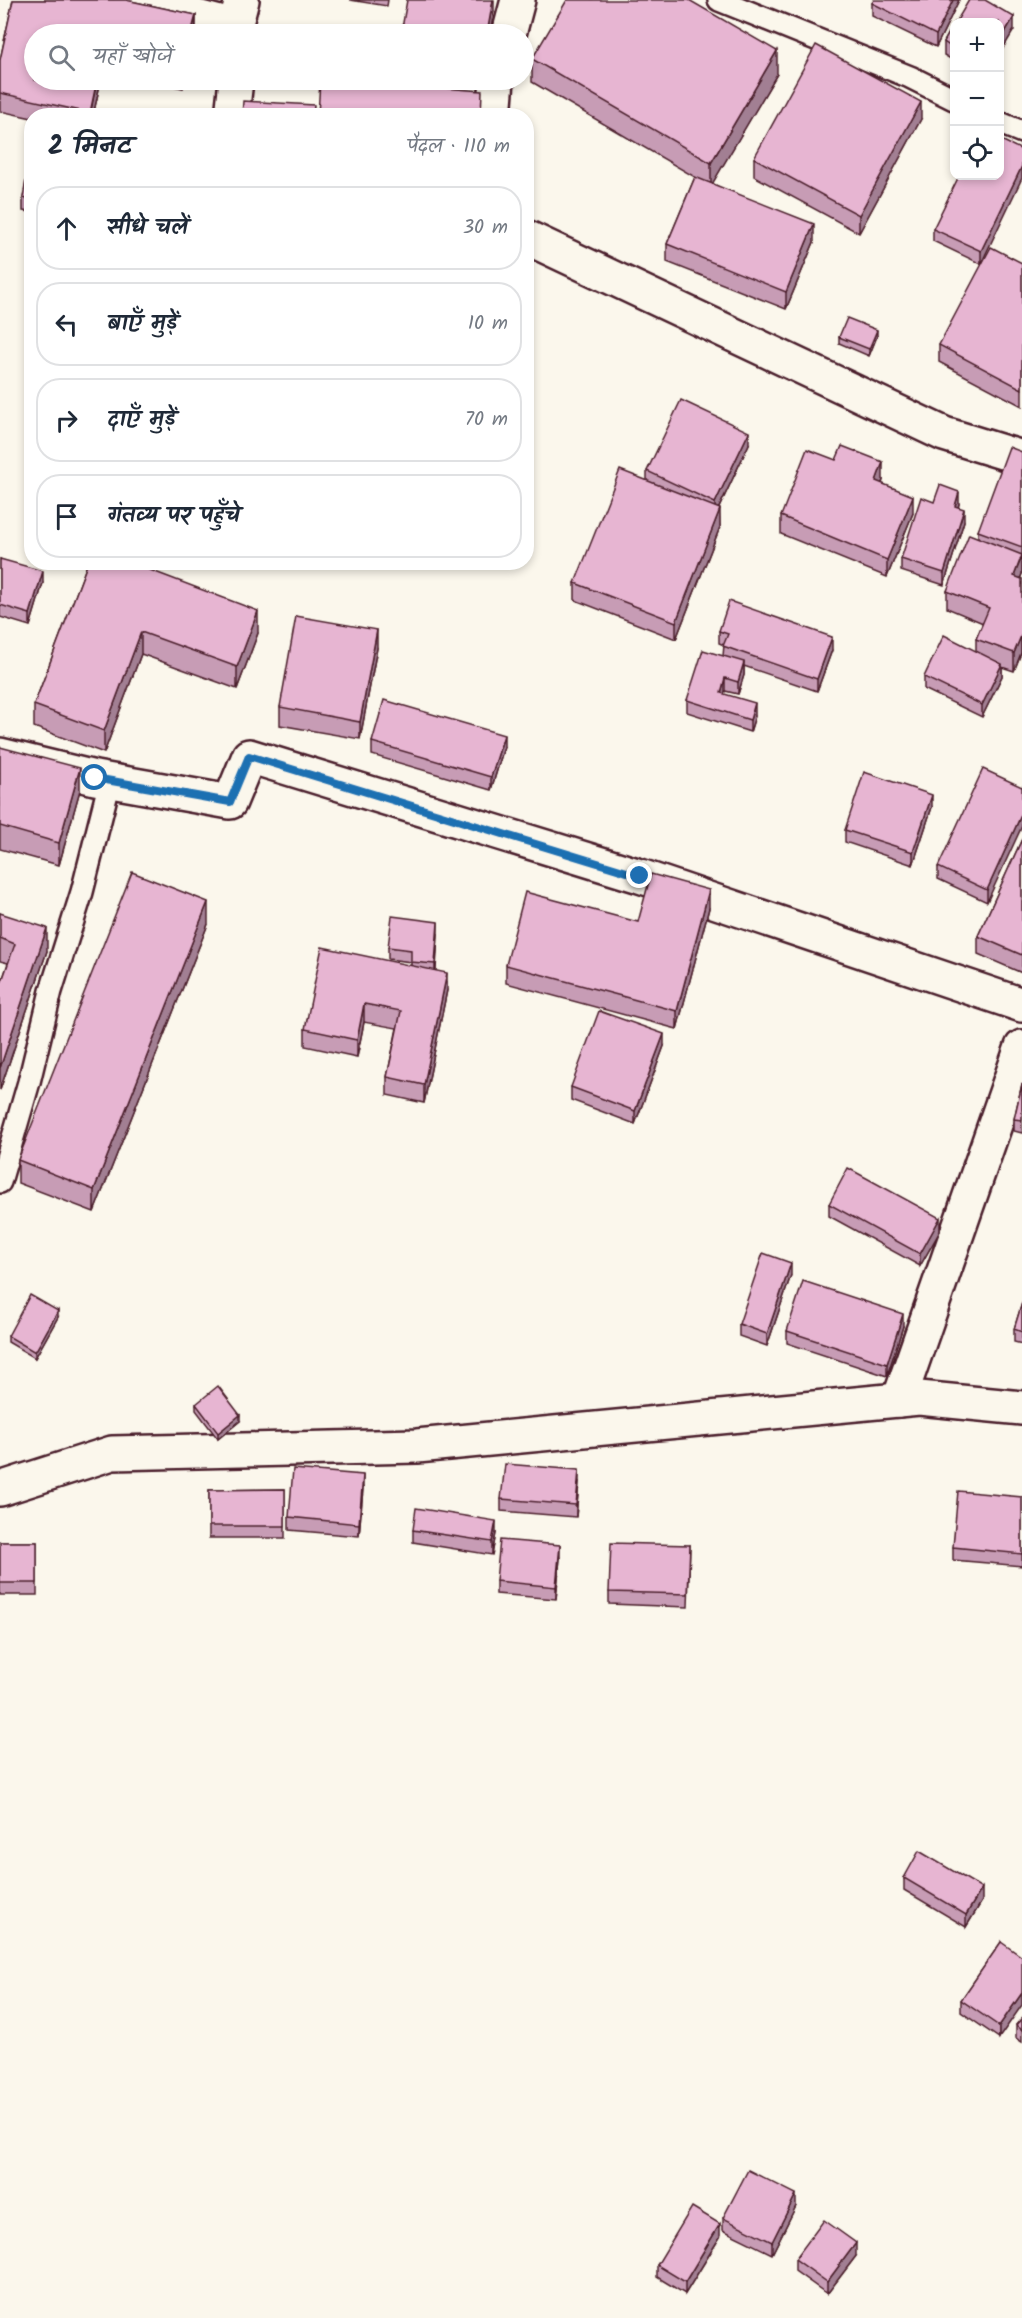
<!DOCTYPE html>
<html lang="hi">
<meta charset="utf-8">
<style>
:root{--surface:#fff;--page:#f2f2f3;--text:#1f2937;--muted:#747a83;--line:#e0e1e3}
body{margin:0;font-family:Kalam,"Playpen Sans Deva",sans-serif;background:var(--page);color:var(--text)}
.controls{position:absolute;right:18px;top:18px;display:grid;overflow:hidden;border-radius:12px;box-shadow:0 3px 9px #0003}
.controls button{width:54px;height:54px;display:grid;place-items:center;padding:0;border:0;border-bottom:2px solid var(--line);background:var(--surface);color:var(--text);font:30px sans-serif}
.stop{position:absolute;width:18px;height:18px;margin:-14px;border:4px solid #1f6fb2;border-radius:50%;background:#fff}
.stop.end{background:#1f6fb2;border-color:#fff;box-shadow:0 2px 6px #0008}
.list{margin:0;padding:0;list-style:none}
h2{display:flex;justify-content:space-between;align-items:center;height:78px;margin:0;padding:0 24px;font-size:26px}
h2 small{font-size:20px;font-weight:400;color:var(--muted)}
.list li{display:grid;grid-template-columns:39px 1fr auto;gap:18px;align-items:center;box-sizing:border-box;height:84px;margin:0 12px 12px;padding:0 12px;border:2px solid var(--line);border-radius:24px}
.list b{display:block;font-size:22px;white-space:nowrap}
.list em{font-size:20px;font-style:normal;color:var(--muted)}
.icon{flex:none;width:33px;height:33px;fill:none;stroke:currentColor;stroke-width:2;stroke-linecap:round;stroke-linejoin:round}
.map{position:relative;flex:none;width:1022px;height:2318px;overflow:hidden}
.search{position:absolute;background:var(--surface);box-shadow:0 3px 9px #0003;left:24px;top:24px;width:510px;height:66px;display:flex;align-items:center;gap:15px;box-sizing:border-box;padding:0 21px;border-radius:33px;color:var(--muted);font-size:22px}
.panel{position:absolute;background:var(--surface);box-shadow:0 3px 9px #0003;left:24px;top:108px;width:510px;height:462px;border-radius:24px}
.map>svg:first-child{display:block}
</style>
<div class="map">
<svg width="1022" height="2318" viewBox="0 0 1022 2318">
<rect width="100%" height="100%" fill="#fbf7ec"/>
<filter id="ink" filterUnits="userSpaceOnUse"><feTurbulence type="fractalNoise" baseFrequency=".0167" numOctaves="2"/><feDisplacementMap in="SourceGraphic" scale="12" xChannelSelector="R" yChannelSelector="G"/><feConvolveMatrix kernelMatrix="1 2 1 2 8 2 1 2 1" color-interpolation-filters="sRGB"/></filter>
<g filter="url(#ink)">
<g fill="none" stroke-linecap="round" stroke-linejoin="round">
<g stroke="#4a1f2b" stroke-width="26">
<g id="service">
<path d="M719,0L910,77L954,99"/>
<path d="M1000,123L1022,132"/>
<path d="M0,1182L29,1082L51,991L82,892L110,781"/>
</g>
</g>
<g stroke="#4a1f2b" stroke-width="38">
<g id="minor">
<path d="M131,0L235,27L242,0"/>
<path d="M509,34L518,0"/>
<path d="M232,116L236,80"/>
<path d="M494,116L497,80"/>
<path d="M526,237L944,434L1022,458"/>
<path d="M0,755L95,778L230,802L249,756L640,876L1022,1005"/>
<path d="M899,1400L1022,1047"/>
<path d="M0,1489L112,1453L417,1446L919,1398L1022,1408"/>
</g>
</g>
<use href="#service" stroke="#fbf7ec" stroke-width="21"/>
<use href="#minor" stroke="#fbf7ec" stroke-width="33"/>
</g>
<g fill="#c79cb5" stroke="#4a1f2b" stroke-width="1.5">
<path d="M13,0H126L196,15V33L195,34H34V80H101L93,116H32V118L0,111V60Z"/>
<path d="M350,0H388L387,6Z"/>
<path d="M959,0L936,47L872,16V3Z"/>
<path d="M954,24V61L944,55V42Z"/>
<path d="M532,59L777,74L712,183L814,242L786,309L667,262V244L695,177L532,82Z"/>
<path d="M146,80H185L183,88Z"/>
<path d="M466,80H482V82Z"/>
<path d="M921,119L859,233L754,176V158Z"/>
<path d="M32,156V212L23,211V198Z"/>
<path d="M999,176L981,264L933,241V229Z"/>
<path d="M1022,263V406L939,362V345Z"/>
<path d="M877,336L869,356L839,343V337Z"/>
<path d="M749,444L719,508L720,527L676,639L575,600V583L647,481V471Z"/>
<path d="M1022,452V574L1020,579H1022V654L1021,653L1014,671L1002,667V676L982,717L924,689V677L976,651V639L983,623L947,608V591L978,538V531Z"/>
<path d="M883,480L882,484L913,513L887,577L781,534V516Z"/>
<path d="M934,502L959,504L958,507L964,521L944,585L901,571V559Z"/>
<path d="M0,559L43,583L30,626L0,617Z"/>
<path d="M88,562L258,633L237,689L141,654L104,753L34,727V705Z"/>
<path d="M719,631L832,650L817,691L744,666V675L738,694L725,691L724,694L755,716L750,732L687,712V700L723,656L724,645L719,643Z"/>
<path d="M377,648L360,739L280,725V707Z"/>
<path d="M372,742L504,747L491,790L372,755Z"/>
<path d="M0,747L80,790L59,865L0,849Z"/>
<path d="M1022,787L987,902L938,879V867Z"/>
<path d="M932,807L913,865L845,842V830Z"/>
<path d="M1022,839V973L978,954V936Z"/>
<path d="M709,908L677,1029L506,983V965L638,922Z"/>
<path d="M0,913L47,951L0,1090V981H2L8,963L0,961Z"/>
<path d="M208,924L94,1212L18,1183V1160Z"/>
<path d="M438,934L436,970L447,990L424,1103L387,1095V1077L397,1028L364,1022L357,1057L305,1046V1029L411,965V962L388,959V947Z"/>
<path d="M664,1046L635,1124L571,1100V1087Z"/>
<path d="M1022,1084V1133L1014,1131V1119Z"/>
<path d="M829,1204L940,1231L920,1266L829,1216Z"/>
<path d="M791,1275L767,1346L739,1336V1324Z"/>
<path d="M1022,1303V1344L1014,1342V1329Z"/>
<path d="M58,1317L35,1358L8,1342V1336Z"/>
<path d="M903,1326L887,1376L787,1343V1331Z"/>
<path d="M196,1404L240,1421L218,1439L196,1410Z"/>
<path d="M579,1482L576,1517L501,1511V1499Z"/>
<path d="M363,1488L359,1536L289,1530V1517Z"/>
<path d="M285,1489V1538H209V1490Z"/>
<path d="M1022,1497V1566L953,1560V1547Z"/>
<path d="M413,1530L496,1533L492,1555L413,1542Z"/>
<rect x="0" y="1542" width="37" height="53"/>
<path d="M690,1545L688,1607L609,1604V1592Z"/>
<path d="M560,1558L556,1599L496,1594V1581Z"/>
<path d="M904,1878L982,1901L966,1927L904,1890Z"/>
<path d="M1001,1942L999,2038L961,2012V2000Z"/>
<path d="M1022,2018V2042L1016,2038V2025Z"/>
<path d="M796,2206L772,2254L723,2230V2218Z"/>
<path d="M720,2237L685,2294L657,2277V2265Z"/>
<path d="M856,2256L827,2294L795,2271V2259Z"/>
</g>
<g fill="#a27f93" stroke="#4a1f2b" stroke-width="1.5">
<path d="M493,0H494V11L490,34H487Z"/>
<path d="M953,0H959L936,47V35Z"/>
<path d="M196,15L195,34H191Z"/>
<path d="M1014,17V30L999,55V42Z"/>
<path d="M777,51V74L711,186V163Z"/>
<path d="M97,80H101L93,116H90Z"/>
<path d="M921,102V119L859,233V215Z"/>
<path d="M1022,166V178L981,264V251Z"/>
<path d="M814,224V242L786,309V292Z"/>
<path d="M529,243V255L526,278V266Z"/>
<path d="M877,330V336L869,356V349Z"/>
<path d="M749,432V444L715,516V503Z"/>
<path d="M883,462V480L876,499V481Z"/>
<path d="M959,492V504L955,519V506Z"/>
<path d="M913,496V513L887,577V560Z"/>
<path d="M720,509V527L676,639V622Z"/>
<path d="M964,509V521L944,585V573Z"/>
<path d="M1022,557V574L1014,594V576Z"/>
<path d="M43,571V583L30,626V614Z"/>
<path d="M258,611V633L237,689V667Z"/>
<path d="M377,630V648L360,739V722Z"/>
<path d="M141,632V654L104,753V731Z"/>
<path d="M1021,636V653L1014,671V653Z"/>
<path d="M832,637V650L817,691V679Z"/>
<path d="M744,662V675L738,694V682Z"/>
<path d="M1002,664V676L982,717V705Z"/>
<path d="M725,678V691L721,705V693Z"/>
<path d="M755,703V716L750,732V720Z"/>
<path d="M504,735V747L491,790V777Z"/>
<path d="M80,768V790L59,865V843Z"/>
<path d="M932,795V807L913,865V852Z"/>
<path d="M1022,813V826L987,902V890Z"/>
<path d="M709,890V908L677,1029V1011Z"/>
<path d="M208,902V924L94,1212V1190Z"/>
<path d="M438,922V934L435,977V964Z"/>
<path d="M47,928V951L0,1090V1068Z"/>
<path d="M447,973V990L424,1103V1085Z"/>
<path d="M364,1004V1022L357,1057V1040Z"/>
<path d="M664,1034V1046L635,1124V1111Z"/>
<path d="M940,1218V1231L920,1266V1254Z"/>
<path d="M791,1263V1275L767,1346V1334Z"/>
<path d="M58,1311V1317L35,1358V1352Z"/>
<path d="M903,1314V1326L887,1376V1364Z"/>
<path d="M240,1415V1421L218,1439V1433Z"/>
<path d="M579,1470V1482L576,1517V1505Z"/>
<path d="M363,1475V1488L359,1536V1524Z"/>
<path d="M496,1521V1533L492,1555V1542Z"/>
<path d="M560,1545V1558L556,1599V1587Z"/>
<path d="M982,1888V1901L966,1927V1915Z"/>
<path d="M1022,1993V2005L999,2038V2026Z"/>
<path d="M796,2194V2206L772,2254V2242Z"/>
<path d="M720,2224V2237L685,2294V2282Z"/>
<path d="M856,2243V2256L827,2294V2282Z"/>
</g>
<g fill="#e7b5d2" stroke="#4a1f2b" stroke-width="1.5">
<path d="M13,0H126L196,15L191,34H34V80H97L90,113L0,93V60Z"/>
<path d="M407,0H493L487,34H401Z"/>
<path d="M567,0H689L777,51L711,163L532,59Z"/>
<path d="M874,0H953L936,35L872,3Z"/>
<path d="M969,0H985L1014,17L999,42V22H956Z"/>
<path d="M954,24V49L944,42Z"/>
<path d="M816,45L921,102L859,215L754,158Z"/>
<path d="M320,80H367V82L482,91L481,116H318Z"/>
<path d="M243,101L314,105L313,116H242Z"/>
<path d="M999,139L1022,150V166L981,251L933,229L959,176H999Z"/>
<path d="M30,156H32V200L23,198Z"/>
<path d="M695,177L814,224L786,292L667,244Z"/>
<path d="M526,243H529L526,266Z"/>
<path d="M991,247L1022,263V389L939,345Z"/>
<path d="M847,318L877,330L869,349L839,337Z"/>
<path d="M681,400L749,432L715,503L647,471Z"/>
<path d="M842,446L883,462L876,481L913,496L887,560L781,516L807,449L836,460Z"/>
<path d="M1009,447L1022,452V547L978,531Z"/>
<path d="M620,470L720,509L676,622L575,583Z"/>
<path d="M940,485L959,492L955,506L964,509L944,573L901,559L921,497L934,502Z"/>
<path d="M969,534L1022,555L1014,576L1022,579V636H1021L1014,653L976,639L989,608L947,591Z"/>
<path d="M0,559L43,571L30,614L0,605Z"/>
<path d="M88,562H129L258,611L237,667L141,632L104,731L34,705Z"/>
<path d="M729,601L832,637L817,679L723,646L728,634L719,631Z"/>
<path d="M296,616L377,630L360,722L280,707Z"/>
<path d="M944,635L1002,664L982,705L924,677Z"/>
<path d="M703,650L744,662L738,682L725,678L721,693L755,703L750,720L687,700Z"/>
<path d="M384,700L504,735L491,777L372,742Z"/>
<path d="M0,747L80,768L59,843L0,826Z"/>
<path d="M983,769L1022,787V813L987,890L938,867Z"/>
<path d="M864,772L932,795L913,852L845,830Z"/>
<path d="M1022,839V955L978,936Z"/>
<path d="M132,872L208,902L94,1190L18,1160Z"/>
<path d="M651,874L709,890L677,1011L506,965L525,892L638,922Z"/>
<path d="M0,913L47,928L0,1068V981H2L15,944L0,938Z"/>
<path d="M392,916L438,922L435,964L411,962V950L388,947Z"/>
<path d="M322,947L447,973L424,1085L387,1077L401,1011L364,1004L357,1040L305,1029Z"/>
<path d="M599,1011L664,1034L635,1111L571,1087Z"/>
<path d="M1022,1084V1120L1014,1119Z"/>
<path d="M848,1168L940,1218L920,1254L829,1204Z"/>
<path d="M763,1253L791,1263L767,1334L739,1324Z"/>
<path d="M803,1281L903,1314L887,1364L787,1331Z"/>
<path d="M30,1295L58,1311L35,1352L8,1336Z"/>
<path d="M1022,1303V1332L1014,1329Z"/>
<path d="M218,1386L240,1415L218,1433L196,1404Z"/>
<path d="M505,1464L579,1470L576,1505L501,1499Z"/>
<path d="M293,1469L363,1475L359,1524L289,1517Z"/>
<path d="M285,1489V1526H209V1490Z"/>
<path d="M958,1491L1022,1497V1554L953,1547Z"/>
<path d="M416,1508L496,1521L492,1542L413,1530Z"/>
<path d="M500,1540L560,1545L556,1587L496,1581Z"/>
<rect x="0" y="1542" width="37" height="41"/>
<path d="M611,1543L690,1545L688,1594L609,1592Z"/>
<path d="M919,1851L982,1888L966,1915L904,1878Z"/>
<path d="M1001,1942L1022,1957V1993L999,2026L961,2000Z"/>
<path d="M1022,2018V2030L1016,2025Z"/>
<path d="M748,2170L796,2194L772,2242L723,2218Z"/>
<path d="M692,2207L720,2224L685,2282L657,2265Z"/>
<path d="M824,2220L856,2243L827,2282L795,2259Z"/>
</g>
</g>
<g fill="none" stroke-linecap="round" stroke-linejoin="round" filter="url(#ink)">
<path stroke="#1f6fb2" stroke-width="8" d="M95,778L230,802L249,756L640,876"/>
</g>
</svg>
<div class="controls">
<button>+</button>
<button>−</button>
<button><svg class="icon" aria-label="locate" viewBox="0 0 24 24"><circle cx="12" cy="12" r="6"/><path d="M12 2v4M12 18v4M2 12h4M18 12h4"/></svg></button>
</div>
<div class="stop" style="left:95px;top:778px"></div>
<div class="stop end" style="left:640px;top:876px"></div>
<div class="search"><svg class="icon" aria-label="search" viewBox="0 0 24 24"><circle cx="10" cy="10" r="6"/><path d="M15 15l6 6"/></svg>यहाँ खोजें</div>
<section class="panel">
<h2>2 मिनट<small>पैदल · 110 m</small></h2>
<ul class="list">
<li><svg class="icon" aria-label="ahead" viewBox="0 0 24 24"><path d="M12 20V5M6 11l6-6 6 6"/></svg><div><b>सीधे चलें</b></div><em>30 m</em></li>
<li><svg class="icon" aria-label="left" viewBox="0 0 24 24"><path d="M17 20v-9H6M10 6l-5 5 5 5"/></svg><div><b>बाएँ मुड़ें</b></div><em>10 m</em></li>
<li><svg class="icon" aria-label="right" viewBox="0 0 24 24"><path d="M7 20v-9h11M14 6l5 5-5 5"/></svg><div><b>दाएँ मुड़ें</b></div><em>70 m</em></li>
<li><svg class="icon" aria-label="arrive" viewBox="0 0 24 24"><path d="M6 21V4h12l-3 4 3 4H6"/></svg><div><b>गंतव्य पर पहुँचे</b></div></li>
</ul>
</section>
</div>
